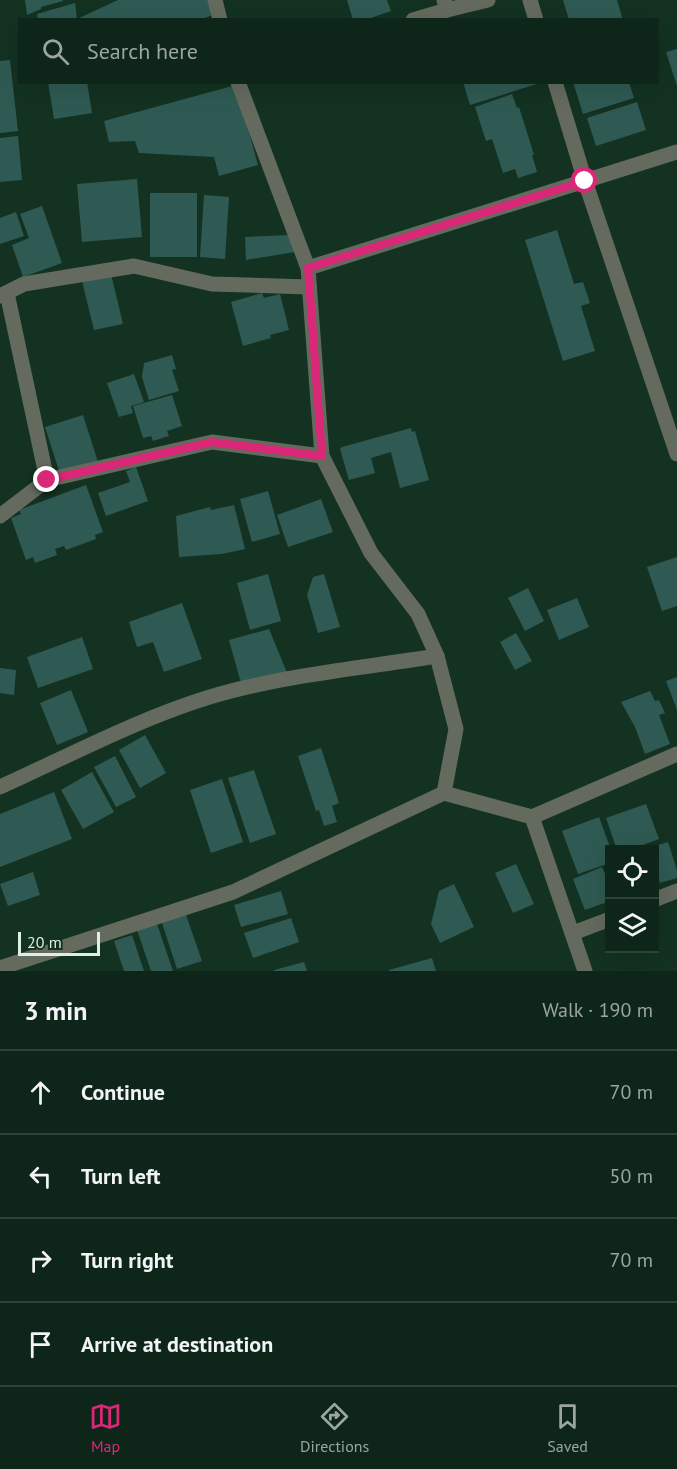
<!DOCTYPE html>
<meta charset="utf-8">
<style>
:root{--surface:#0e2619;--page:#1c3226;--text:#f1f3f6;--muted:#9ba5a2;--line:#2e4338;--accent:#db2777}
body{margin:0;font-family:"PT Sans",sans-serif;background:var(--page);color:var(--text)}
.controls{position:absolute;right:18px;bottom:18px;display:grid;overflow:hidden;border-radius:0px;box-shadow:0 6px 24px #0002}
.controls button{width:54px;height:54px;display:grid;place-items:center;padding:0;border:0;border-bottom:2px solid var(--line);background:var(--surface);color:var(--text);font:30px sans-serif}
.scale{position:absolute;left:18px;bottom:15px;width:82px;box-sizing:border-box;padding-left:6px;border:3px solid #ddefe3;border-top:0;font-size:16px;line-height:21px;white-space:nowrap;color:#ddefe3;-webkit-text-stroke:4px #133221;paint-order:stroke}
.stop{position:absolute;width:18px;height:18px;margin:-14px;border:4px solid #db2777;border-radius:50%;background:#fff}
.stop.end{background:#db2777;border-color:#fff;box-shadow:0 2px 6px #0008}
.list{margin:0;padding:0;list-style:none}
h2{display:flex;justify-content:space-between;align-items:center;height:78px;margin:0;padding:0 24px;font-size:26px}
h2 small{font-size:20px;font-weight:400;color:var(--muted)}
.list li{display:grid;grid-template-columns:39px 1fr auto;gap:18px;align-items:center;box-sizing:border-box;height:84px;padding:0 24px;border-top:2px solid var(--line)}
.list b{display:block;font-size:22px;white-space:nowrap}
.list em{font-size:20px;font-style:normal;color:var(--muted)}
.icon{flex:none;width:33px;height:33px;fill:none;stroke:currentColor;stroke-width:2;stroke-linecap:round;stroke-linejoin:round}
.map{position:relative;flex:none;width:677px;height:971px;overflow:hidden}
.search{position:absolute;background:var(--surface);box-shadow:0 6px 24px #0002;left:18px;right:18px;top:18px;height:66px;display:flex;align-items:center;gap:15px;box-sizing:border-box;padding:0 21px;border-radius:0px;color:var(--muted);font-size:22px}
.sheet{height:414px;background:var(--surface)}
nav{display:flex;justify-content:space-around;align-items:center;box-sizing:border-box;height:84px;border-top:2px solid var(--line);background:var(--surface);font-size:16px;color:var(--muted)}
nav a{display:grid;justify-items:center;gap:3px}
nav .on{color:var(--accent)}
.map>svg:first-child{display:block}
</style>
<div class="map">
<svg width="677" height="971" viewBox="0 0 677 971">
<rect width="100%" height="100%" fill="#133221"/>
<g fill="#2f5a53">
<path d="M25,0H63V1L41,7V9L27,15Z"/>
<path d="M118,0H210L214,14L201,20H38L37,14L75,3L77,19Z"/>
<path d="M347,0H387L391,11L365,20H353Z"/>
<path d="M563,0H617L623,20H569Z"/>
<path d="M677,49V86L666,52Z"/>
<path d="M10,60L18,131L0,133V61Z"/>
<path d="M48,82H87L92,113L54,119Z"/>
<path d="M463,82H540V83L470,105Z"/>
<path d="M573,82H629L634,98L583,114Z"/>
<path d="M236,85L258,165L219,176L214,157L139,153L135,141L109,142L104,121Z"/>
<path d="M512,94L517,108L519,107L534,155H532L537,172L518,178L515,169L503,173L492,139L486,141L475,107Z"/>
<path d="M637,102L646,130L596,146L587,118Z"/>
<path d="M18,136L22,180L0,182V138Z"/>
<path d="M137,179L142,237L82,242L77,184Z"/>
<rect x="150" y="193" width="47" height="64"/>
<path d="M204,195L229,197L225,259L200,257Z"/>
<path d="M42,206L62,263L23,277L12,245L29,238L20,214Z"/>
<path d="M16,212L24,236L0,244V218Z"/>
<path d="M557,230L574,284L583,282L590,303L581,306L595,351L563,361L525,240Z"/>
<path d="M289,235L295,252L246,260L245,237Z"/>
<path d="M111,274L123,324L94,330L82,281Z"/>
<path d="M262,293L264,298L280,294L289,330L270,335L271,338L243,346L231,302Z"/>
<path d="M172,355L176,369L172,370L179,391L149,400L142,377L144,363Z"/>
<path d="M134,374L144,402L131,406L133,413L119,417L107,383Z"/>
<path d="M172,395L182,426L167,431L169,436L153,441L151,436L143,438L133,406Z"/>
<path d="M83,415L98,462L60,474L45,427Z"/>
<path d="M411,428L412,432L415,431L429,480L400,488L391,452L371,458L375,473L349,480L340,449L342,447Z"/>
<path d="M136,467L148,501L106,516L98,493L130,482L126,471Z"/>
<path d="M86,485L103,532L95,535L96,539L66,550L64,546L55,549L57,555L35,563L33,557L26,560L11,518L21,514L19,510Z"/>
<path d="M268,491L280,534L252,542L240,499Z"/>
<path d="M321,499L333,532L288,547L277,515Z"/>
<path d="M234,505L245,549L222,554L179,557L176,516L210,507L211,510Z"/>
<path d="M677,557V606L662,611L647,567Z"/>
<path d="M268,574L281,621L250,630L237,583Z"/>
<path d="M324,574L340,627L318,633L307,595L313,577Z"/>
<path d="M528,588L544,621L525,631L508,598Z"/>
<path d="M577,598L589,627L559,640L547,610Z"/>
<path d="M182,603L202,659L164,672L153,642L137,647L129,622Z"/>
<path d="M269,629L288,675L242,687L229,640Z"/>
<path d="M516,633L532,661L515,670L500,642Z"/>
<path d="M82,637L93,669L38,688L27,657Z"/>
<path d="M0,668L16,670L14,695L0,693Z"/>
<path d="M677,677V710L666,681Z"/>
<path d="M71,690L88,732L57,745L40,703Z"/>
<path d="M650,691L655,701L659,700L665,713L659,715L670,744L645,754L635,727L621,702Z"/>
<path d="M145,735L166,773L140,788L119,750Z"/>
<path d="M321,748L339,803L332,806L337,822L324,826L319,810L316,811L298,756Z"/>
<path d="M115,756L136,797L116,807L94,767Z"/>
<path d="M254,770L276,834L250,843L228,778Z"/>
<path d="M92,772L114,812L83,829L61,790Z"/>
<path d="M222,779L243,842L211,853L190,790Z"/>
<path d="M54,792L72,839L0,867V814Z"/>
<path d="M646,804L659,839L629,850H617L606,818Z"/>
<path d="M599,817L611,850H610V863L578,874L562,831Z"/>
<path d="M668,842L677,870V878L660,883L654,866V850L645,849Z"/>
<path d="M516,864L534,904L513,913L495,873Z"/>
<path d="M602,867L610,885V901L585,910L573,879Z"/>
<path d="M33,872L40,895L8,906L0,884Z"/>
<path d="M454,884L474,927L440,943L431,924L439,891Z"/>
<path d="M281,891L288,914L241,927L234,905Z"/>
<path d="M185,912L202,961L177,969L161,920Z"/>
<path d="M291,918L299,942L253,958L244,933Z"/>
<path d="M157,924L173,971H151L137,930Z"/>
<path d="M132,935L144,971H124L114,941Z"/>
<path d="M432,958L436,971H389V970Z"/>
<path d="M304,962L307,971H274V970Z"/>
</g>
<g fill="none" stroke-linecap="round" stroke-linejoin="round">
<g stroke="#646b5e" stroke-width="15">
<path d="M215,0L220,20"/>
<path d="M444,0L447,10L488,0"/>
<path d="M530,0L536,20"/>
<path d="M413,20L447,10"/>
<path d="M238,82L308,268L677,152"/>
<path d="M555,82L585,181L677,454"/>
<path d="M308,268L322,456L371,553L418,614L437,656L456,729L444,793"/>
<path d="M0,296L24,284L134,266L212,284L309,287"/>
<path d="M47,480L212,442L322,456"/>
<path d="M0,516L47,480L7,293"/>
<path d="M0,787C73,754 153,711 231,691C298,674 368,667 437,656"/>
<path d="M532,817L677,754"/>
<path d="M654,900L677,891"/>
<path d="M573,933L610,919"/>
<path d="M0,968L233,892L444,793L532,817L585,971"/>
</g>
</g>
<g fill="none" stroke-linecap="round" stroke-linejoin="round">
<path stroke="#db2777" stroke-width="8" d="M47,480L212,442L322,456L308,268L585,181"/>
</g>
</svg>
<div class="controls">
<button><svg class="icon" aria-label="locate" viewBox="0 0 24 24"><circle cx="12" cy="12" r="6"/><path d="M12 2v4M12 18v4M2 12h4M18 12h4"/></svg></button>
<button><svg class="icon" aria-label="layers" viewBox="0 0 24 24"><path d="M12 4l9 5-9 5-9-5zM3 14l9 5 9-5"/></svg></button>
</div>
<div class="scale">20 m</div>
<div class="stop" style="left:585px;top:181px"></div>
<div class="stop end" style="left:47px;top:480px"></div>
<div class="search"><svg class="icon" aria-label="search" viewBox="0 0 24 24"><circle cx="10" cy="10" r="6"/><path d="M15 15l6 6"/></svg>Search here</div>
</div>
<section class="sheet">
<h2>3 min<small>Walk · 190 m</small></h2>
<ul class="list">
<li><svg class="icon" aria-label="ahead" viewBox="0 0 24 24"><path d="M12 20V5M6 11l6-6 6 6"/></svg><div><b>Continue</b></div><em>70 m</em></li>
<li><svg class="icon" aria-label="left" viewBox="0 0 24 24"><path d="M17 20v-9H6M10 6l-5 5 5 5"/></svg><div><b>Turn left</b></div><em>50 m</em></li>
<li><svg class="icon" aria-label="right" viewBox="0 0 24 24"><path d="M7 20v-9h11M14 6l5 5-5 5"/></svg><div><b>Turn right</b></div><em>70 m</em></li>
<li><svg class="icon" aria-label="arrive" viewBox="0 0 24 24"><path d="M6 21V4h12l-3 4 3 4H6"/></svg><div><b>Arrive at destination</b></div></li>
</ul>
</section>
<nav>
<a class="on"><svg class="icon" aria-label="map" viewBox="0 0 24 24"><path d="M3 6l6-2 6 2 6-2v14l-6 2-6-2-6 2zM9 4v14M15 6v14"/></svg>Map</a>
<a><svg class="icon" aria-label="directions" viewBox="0 0 24 24"><path d="M12 3l9 9-9 9-9-9zM9 14v-3h6M13 9l2 2-2 2"/></svg>Directions</a>
<a><svg class="icon" aria-label="saved" viewBox="0 0 24 24"><path d="M7 4h10v16l-5-4-5 4z"/></svg>Saved</a>
</nav>
